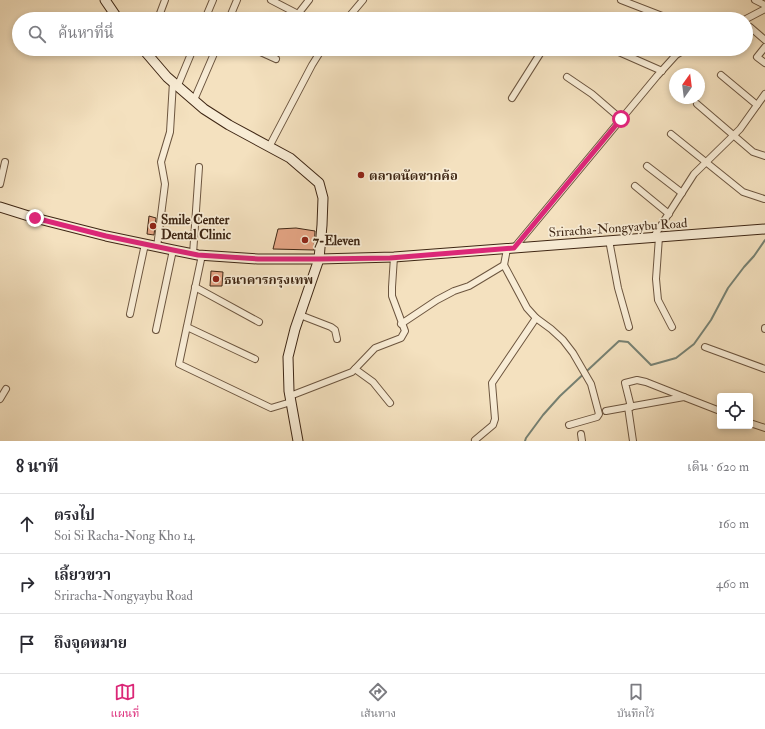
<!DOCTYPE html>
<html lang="th">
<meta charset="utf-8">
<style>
:root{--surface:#fff;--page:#f7f7f7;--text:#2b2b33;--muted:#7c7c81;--line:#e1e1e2;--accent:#db2777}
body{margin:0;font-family:"IM FELL Double Pica","Noto Serif Thai",serif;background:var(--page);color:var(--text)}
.controls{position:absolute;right:12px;bottom:12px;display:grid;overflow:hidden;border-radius:4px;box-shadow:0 2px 6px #0003}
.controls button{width:36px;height:36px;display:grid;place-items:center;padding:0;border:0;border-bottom:1px solid var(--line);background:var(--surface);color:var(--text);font:20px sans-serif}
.compass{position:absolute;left:669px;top:68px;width:36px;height:36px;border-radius:50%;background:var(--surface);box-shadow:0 2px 6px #0003;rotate:14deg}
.stop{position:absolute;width:12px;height:12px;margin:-9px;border:3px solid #db2777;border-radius:50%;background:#fff}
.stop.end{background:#db2777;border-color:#fff;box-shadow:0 1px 4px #0008}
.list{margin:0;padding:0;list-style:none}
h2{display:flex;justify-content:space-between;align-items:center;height:52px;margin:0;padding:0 16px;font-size:17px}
h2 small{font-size:13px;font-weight:400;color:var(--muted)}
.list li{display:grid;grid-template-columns:26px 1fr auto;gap:12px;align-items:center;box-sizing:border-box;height:60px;padding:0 16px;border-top:1px solid var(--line)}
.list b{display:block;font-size:15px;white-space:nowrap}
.list p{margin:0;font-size:13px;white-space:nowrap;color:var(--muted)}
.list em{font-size:13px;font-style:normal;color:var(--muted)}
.icon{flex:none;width:22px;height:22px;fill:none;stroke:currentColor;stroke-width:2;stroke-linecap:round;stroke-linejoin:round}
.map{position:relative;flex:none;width:765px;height:441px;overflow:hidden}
.search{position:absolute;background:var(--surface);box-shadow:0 2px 6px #0003;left:12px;right:12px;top:12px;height:44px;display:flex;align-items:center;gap:10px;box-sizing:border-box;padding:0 14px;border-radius:22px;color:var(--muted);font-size:15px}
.sheet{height:232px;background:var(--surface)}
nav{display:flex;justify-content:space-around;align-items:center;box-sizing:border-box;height:56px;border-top:1px solid var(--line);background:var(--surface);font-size:11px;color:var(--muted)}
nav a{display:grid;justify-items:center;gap:2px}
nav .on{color:var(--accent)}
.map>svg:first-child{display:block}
</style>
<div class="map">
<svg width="765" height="441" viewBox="0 0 765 441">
<rect width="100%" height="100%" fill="#f4e1bf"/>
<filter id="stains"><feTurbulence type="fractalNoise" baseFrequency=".005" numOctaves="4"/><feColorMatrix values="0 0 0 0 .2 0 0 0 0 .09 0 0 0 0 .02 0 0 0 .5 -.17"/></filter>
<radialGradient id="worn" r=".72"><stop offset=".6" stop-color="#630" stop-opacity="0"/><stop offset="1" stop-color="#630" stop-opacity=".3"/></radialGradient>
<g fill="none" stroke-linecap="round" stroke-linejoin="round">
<path stroke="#768173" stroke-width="2" d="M525,441L526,438L543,415L560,396L619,341L628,342L651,365L676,358L694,344L711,320L728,288L744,267L754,256L765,240"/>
</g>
<g fill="#e6a686" stroke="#3e2614">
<path d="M149,216L156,218L154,235L147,234Z"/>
<path d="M296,228L315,231L314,250L273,249L278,229Z"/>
<path d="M211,271L223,272L222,286H210Z"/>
</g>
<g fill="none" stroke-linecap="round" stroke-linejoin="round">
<g stroke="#6c553f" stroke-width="8">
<g id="street">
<path d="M271,0L298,14L309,0"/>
<path d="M621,0L670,19"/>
<path d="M755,0L765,5"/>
<path d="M159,16L165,0"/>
<path d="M205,19L213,0"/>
<path d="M229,19L237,0"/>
<path d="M347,19L363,0"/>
<path d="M746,19L765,9"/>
<path d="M750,27L765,40"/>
<path d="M765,47L757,57L765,63"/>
<path d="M254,49L276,59"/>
<path d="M612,49L662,71"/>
<path d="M721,75L757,105"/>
<path d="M567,77L592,94L621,119"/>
<path d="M178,85L193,49"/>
<path d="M512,98L543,49"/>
<path d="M194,100L216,49"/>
<path d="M697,104L753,152L765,156"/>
<path d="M671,134L743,192L764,199"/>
<path d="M269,147L312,65L322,49"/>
<path d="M647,166L682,193"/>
<path d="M0,184L5,162"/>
<path d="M635,186L669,214"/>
<path d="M659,237L656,279L658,300L672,327"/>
<path d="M653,238L694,174L740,129L765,94"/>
<path d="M609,240L618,288L629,327"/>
<path d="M157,247L165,184L161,162L170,132L173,82"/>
<path d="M514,248L657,76L676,55L686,49"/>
<path d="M193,254L199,167"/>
<path d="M202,255L179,364L271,408L291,402"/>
<path d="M504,265L527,308L536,318L551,329L563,340L573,353L591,384L599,414L597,417L569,425"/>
<path d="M195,287L259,322"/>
<path d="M130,314L145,244"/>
<path d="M300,315L331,327L335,330L337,339"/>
<path d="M401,324L437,300L454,291L469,286L504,265L507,249"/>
<path d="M187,327L255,359"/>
<path d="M765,328V329"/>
<path d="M156,330L173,250"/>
<path d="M705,347L765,369"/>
<path d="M355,369L373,382L390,403"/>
<path d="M290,396L352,372L375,348L401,338L405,331L392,296V287L394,257"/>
<path d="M0,399L6,389"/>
<path d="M628,407L633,441"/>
<path d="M631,407L625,383L637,380L646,382L684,397"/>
<path d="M606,411L684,397L720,411"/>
<path d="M750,423L765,428"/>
<path d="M581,434L582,441"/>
<path d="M475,440L493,425L495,419L492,383L536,318"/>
</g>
</g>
<g stroke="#3e2614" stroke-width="11">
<g id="secondary">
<path d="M105,0L118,19"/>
<path d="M143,49L167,77L204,109L229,125L290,158L319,183L323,198L322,225L319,259L295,329L288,357L289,391L298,441"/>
<path d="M0,207L35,218L106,236L173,250L198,255L258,259H319L394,257L765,229"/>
</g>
</g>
<use href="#street" stroke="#f8ecd5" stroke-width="6"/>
<use href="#secondary" stroke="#f8ecd5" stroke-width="9"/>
</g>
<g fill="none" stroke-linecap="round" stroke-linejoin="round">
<path stroke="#db2777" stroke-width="5" d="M35,218L106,236L173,250L198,255L258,259H319L390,258L514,248L621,119"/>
</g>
<g fill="#8f2418" stroke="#f8ecd5" stroke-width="1.5">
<circle cx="361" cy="175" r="4"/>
<circle cx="153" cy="226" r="4"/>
<circle cx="305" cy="240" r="4"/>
<circle cx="216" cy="279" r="4"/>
</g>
<g text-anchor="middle" stroke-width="3.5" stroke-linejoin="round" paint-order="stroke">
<g font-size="13" font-weight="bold" fill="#3e2614" stroke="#f8ecd5" text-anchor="start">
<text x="369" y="180">ตลาดนัดชากค้อ</text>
<text x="161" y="224">Smile Center<tspan x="161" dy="15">Dental Clinic</tspan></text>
<text x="313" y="245">7-Eleven</text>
<text x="224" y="284">ธนาคารกรุงเทพ</text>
</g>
<g font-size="13" fill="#3e2614" stroke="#f8ecd5">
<text transform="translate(618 227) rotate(-4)" y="5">Sriracha-Nongyaybu Road</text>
</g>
</g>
<rect width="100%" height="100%" filter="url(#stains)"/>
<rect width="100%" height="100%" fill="url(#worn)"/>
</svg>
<div class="controls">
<button><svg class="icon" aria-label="locate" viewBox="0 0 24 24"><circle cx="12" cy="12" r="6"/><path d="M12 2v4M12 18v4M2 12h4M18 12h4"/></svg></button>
</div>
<svg class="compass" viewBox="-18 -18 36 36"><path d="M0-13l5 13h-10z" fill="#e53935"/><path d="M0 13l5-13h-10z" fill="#7c7c81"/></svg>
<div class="stop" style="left:621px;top:119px"></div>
<div class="stop end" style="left:35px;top:218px"></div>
<div class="search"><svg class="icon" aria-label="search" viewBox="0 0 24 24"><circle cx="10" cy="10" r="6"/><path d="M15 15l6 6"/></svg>ค้นหาที่นี่</div>
</div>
<section class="sheet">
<h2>8 นาที<small>เดิน · 620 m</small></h2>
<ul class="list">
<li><svg class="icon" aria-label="ahead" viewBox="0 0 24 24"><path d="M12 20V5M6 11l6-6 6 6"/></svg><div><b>ตรงไป</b><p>Soi Si Racha-Nong Kho 14</p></div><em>160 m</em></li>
<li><svg class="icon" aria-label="right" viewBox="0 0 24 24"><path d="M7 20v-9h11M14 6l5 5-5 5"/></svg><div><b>เลี้ยวขวา</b><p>Sriracha-Nongyaybu Road</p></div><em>460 m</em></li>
<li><svg class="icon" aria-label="arrive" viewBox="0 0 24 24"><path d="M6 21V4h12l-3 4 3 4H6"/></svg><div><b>ถึงจุดหมาย</b></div></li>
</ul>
</section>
<nav>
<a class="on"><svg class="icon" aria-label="map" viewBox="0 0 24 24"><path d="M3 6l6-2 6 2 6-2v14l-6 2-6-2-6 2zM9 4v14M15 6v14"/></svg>แผนที่</a>
<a><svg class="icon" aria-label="directions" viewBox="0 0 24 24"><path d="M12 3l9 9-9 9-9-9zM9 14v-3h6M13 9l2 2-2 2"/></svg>เส้นทาง</a>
<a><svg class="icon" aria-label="saved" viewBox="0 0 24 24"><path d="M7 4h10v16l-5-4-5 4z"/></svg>บันทึกไว้</a>
</nav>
